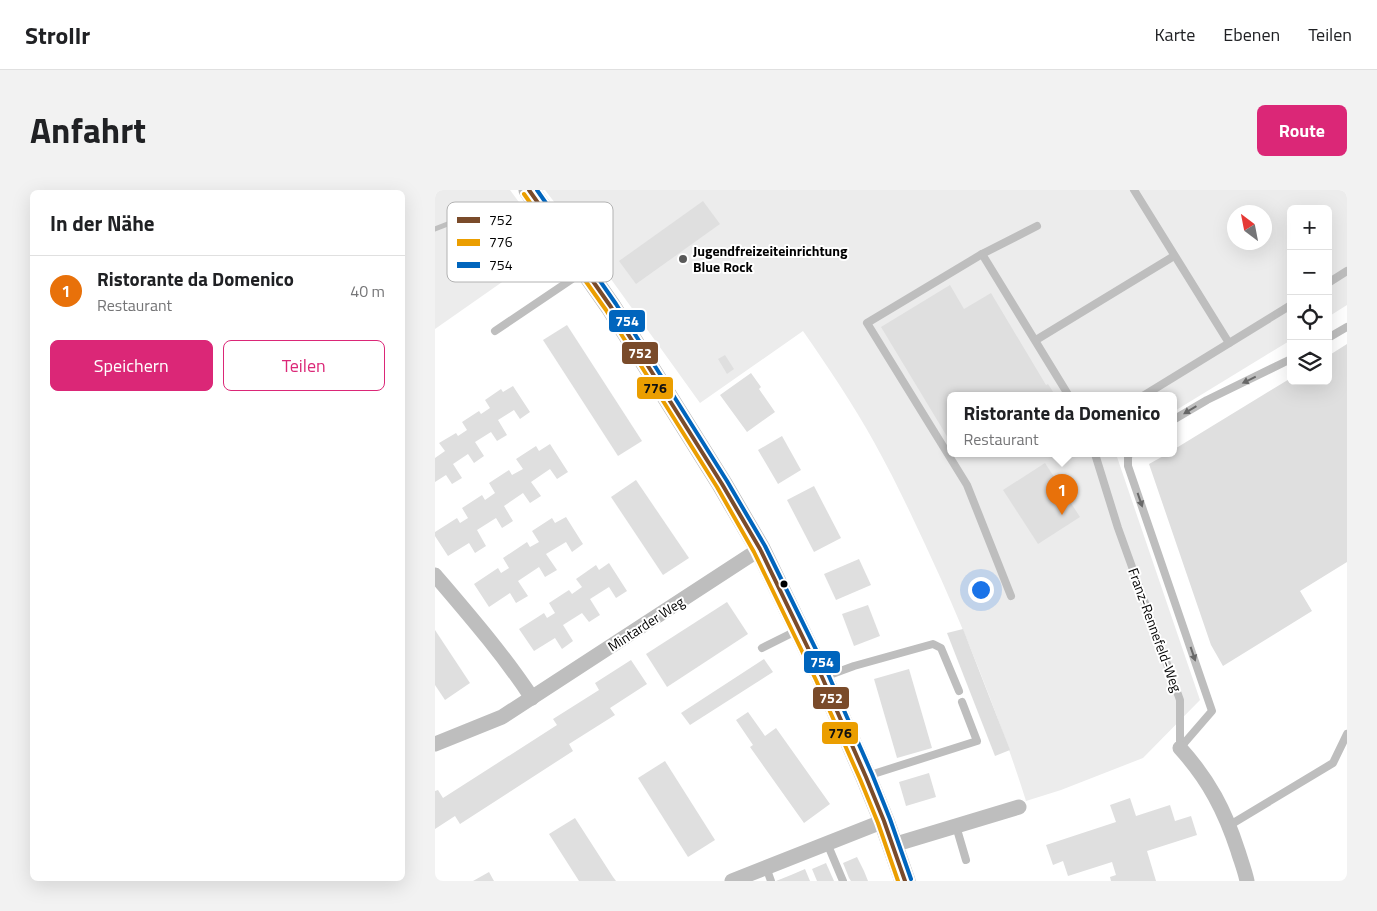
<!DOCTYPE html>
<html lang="de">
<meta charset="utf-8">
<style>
:root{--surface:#fff;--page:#f2f2f2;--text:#202124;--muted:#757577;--line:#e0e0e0;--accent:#db2777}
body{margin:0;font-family:"Titillium Web",sans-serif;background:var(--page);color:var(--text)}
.controls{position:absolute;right:15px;top:15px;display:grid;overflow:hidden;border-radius:8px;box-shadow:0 5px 20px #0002}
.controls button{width:45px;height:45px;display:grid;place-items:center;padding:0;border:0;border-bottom:1px solid var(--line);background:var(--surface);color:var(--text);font:25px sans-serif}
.compass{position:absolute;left:792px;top:15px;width:45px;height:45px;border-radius:50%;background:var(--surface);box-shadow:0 5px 20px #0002;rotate:328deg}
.you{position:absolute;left:545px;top:399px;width:18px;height:18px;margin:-12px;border:4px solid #fff;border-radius:50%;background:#1a73e8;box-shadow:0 0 0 8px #1a73e833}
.badge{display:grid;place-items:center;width:32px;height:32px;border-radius:50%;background:var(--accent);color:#fff;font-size:16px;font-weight:700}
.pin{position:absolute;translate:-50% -41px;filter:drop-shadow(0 1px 2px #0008)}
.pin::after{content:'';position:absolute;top:26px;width:18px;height:15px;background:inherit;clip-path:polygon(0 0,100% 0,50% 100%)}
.popup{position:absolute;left:512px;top:202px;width:230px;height:65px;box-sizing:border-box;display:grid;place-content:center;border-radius:8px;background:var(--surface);filter:drop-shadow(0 1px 4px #0005);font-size:16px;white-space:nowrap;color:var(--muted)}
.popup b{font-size:19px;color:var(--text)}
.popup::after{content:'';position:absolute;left:50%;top:100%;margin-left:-10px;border:10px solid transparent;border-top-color:var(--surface)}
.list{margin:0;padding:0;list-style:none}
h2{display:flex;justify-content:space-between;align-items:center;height:65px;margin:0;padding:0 20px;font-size:21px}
h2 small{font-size:16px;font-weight:400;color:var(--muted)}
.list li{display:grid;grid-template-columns:32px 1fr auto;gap:15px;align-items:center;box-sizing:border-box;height:70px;padding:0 20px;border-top:1px solid var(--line)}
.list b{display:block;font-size:19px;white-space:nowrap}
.list p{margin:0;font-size:16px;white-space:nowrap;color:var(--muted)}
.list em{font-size:16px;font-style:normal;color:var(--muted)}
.actions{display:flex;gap:10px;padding:15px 20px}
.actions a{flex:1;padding:11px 0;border:1px solid var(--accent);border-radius:8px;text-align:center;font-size:18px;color:var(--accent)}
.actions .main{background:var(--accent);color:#fff}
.icon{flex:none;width:28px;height:28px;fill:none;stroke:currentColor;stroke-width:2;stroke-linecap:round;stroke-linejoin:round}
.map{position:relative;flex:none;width:912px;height:691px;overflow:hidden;border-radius:8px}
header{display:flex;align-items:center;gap:30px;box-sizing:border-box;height:70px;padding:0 25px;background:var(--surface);border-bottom:1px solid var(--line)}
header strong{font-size:24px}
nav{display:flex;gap:28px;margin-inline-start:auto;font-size:18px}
.intro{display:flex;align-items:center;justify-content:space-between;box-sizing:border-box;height:120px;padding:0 30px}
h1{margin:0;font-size:35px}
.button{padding:12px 22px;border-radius:8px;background:var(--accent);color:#fff;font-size:18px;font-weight:700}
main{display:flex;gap:30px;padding:0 30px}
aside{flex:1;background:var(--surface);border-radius:8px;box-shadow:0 5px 20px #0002}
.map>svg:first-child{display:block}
</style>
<header>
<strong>Strollr</strong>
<nav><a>Karte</a><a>Ebenen</a><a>Teilen</a></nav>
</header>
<div class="intro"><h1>Anfahrt</h1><a class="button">Route</a></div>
<main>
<aside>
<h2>In der Nähe<small></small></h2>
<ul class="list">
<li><span class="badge" style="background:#e8710a">1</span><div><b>Ristorante da Domenico</b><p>Restaurant</p></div><em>40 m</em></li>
</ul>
<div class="actions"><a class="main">Speichern</a><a>Teilen</a></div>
</aside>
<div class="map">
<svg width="912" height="691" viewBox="0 0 912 691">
<rect width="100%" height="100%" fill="#fff"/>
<g fill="#ececec" fill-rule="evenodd">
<path d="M0,0H75L117,57L0,139Z"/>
<path d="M110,0H912V115L893,127V19H856V150L738,222V206H516V264H681L765,510L708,568L626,600L591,611C567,535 538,461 506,389C485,343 464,297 439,252C418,214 393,177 368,141L265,213L140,39ZM799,22H829V52H799Z"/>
</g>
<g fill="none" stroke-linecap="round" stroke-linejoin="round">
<path stroke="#bfbfbf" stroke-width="5" d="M0,39L59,16"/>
</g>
<g fill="#dfdfdf">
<path d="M268,11L285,34L201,94L184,71Z"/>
<path d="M515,95L529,119L556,103L611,195L613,194L620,205L516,206V253L446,137Z"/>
<path d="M132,135L207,251L183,266L108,150Z"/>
<path d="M912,154V372L865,401L877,421L788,476L776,455L714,274L732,264H738V260L856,188V191H893V166Z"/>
<path d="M290,165L299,179L292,184L283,169Z"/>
<path d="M316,183L326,197L324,199L340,222L312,242L285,205Z"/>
<path d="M78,196L95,222L85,229L79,220L63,230L72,245L62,251L56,242L40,252L49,266L39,273L33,264L18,274L27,288L17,294L11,285L0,292V268L10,261L4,253L21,243L23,246L32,240L27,232L44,221L46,224L55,218L50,210L66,199L68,202Z"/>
<path d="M347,246L366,280L343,294L323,260Z"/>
<path d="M115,254L133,282L122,289L115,279L96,292L106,306L95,313L88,303L69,316L78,331L67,338L61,328L42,340L51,356L40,363L34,353L13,366L0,346V342L22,328L25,333L33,328L27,318L47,305L50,310L60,303L54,293L74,280L77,285L88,279L81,269L101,256L104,261Z"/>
<path d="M610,273L645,327L603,354L568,300Z"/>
<path d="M201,290L254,368L228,385L176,307Z"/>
<path d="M379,296L406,348L379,362L352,310Z"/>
<path d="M131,327L148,354L137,362L131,352L111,364L122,380L110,387L104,377L83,391L93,406L81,413L75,403L54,417L39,394L63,378L66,383L74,378L68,368L92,352L95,357L104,352L97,341L117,328L120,333Z"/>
<path d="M424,369L436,395L401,410L389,384Z"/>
<path d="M174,373L192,401L181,408L174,397L155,409L165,425L154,432L147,423L128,435L138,451L127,459L120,448L99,461L84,439L109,423L112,428L120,423L114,413L134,400L137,404L147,397L141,389L161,375L164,380Z"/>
<path d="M292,412L313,444L232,497L211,464Z"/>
<path d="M433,415L445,446L419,456L407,424Z"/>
<path d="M528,439L575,560L560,566L512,443Z"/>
<path d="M0,440L35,493L10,510L0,495Z"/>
<path d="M329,469L338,482L255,535L246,523Z"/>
<path d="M196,470L212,494L175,518L180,525L134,554L138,561L25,634L20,626L0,639V601L3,600L8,608L122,535L118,529L164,500L160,493Z"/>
<path d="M474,479L497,558L462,568L439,489Z"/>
<path d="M313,522L330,546L341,538L395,614L369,633L315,557L318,555L301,530Z"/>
<path d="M230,571L280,650L253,667L203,588Z"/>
<path d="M494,583L501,607L471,616L464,592Z"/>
<path d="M695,608L701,626L735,615L740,631L756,626L762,645L712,661L721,691H676L675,687L681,685L677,672L633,686L628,671L618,675L611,655L681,632L675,615Z"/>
<path d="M140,628L178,687L181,691H144L114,644Z"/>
<path d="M422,667L429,681L433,691H416L414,688L408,673Z"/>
<path d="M391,673L399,691H382L377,679Z"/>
<path d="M370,679L375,691H341L356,685Z"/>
<path d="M54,682L59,691H38Z"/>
</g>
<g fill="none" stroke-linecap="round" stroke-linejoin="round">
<g stroke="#bebebe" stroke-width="8">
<path d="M699,0L794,153"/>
<path d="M547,64L634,206"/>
<path d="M893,93L912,81"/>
<path d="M60,141L149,81"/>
<path d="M893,148L912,137"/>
<path d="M601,150L739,66"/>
<path d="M708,206L856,115"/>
<path d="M738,230L772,210L856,169"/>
<path d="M660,264L683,338L745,510V558"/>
<path d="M695,264L693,266V276L777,521L745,558"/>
<path d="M576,406L532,295L432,133L547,64L602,36"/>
<path d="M327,458L363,440"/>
<path d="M389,487L419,476L498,454L506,458L524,501"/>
<path d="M432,586L542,551L527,512"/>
<path d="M795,635L898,573L912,544"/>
<path d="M521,636L531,670"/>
<path d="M392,653L408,691"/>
<path d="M331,677L336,691"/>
</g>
<g stroke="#bebebe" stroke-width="15">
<path d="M0,385C34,425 68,464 97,508"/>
<path d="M0,554L67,527L325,359"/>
<path d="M745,558C774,590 790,621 803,661C806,671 810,681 812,691"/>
<path d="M458,655L584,617"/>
<path d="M297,691L449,631"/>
</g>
<path stroke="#b8b8b8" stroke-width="21" d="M94,0L176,117L287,294L325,359L387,487L431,587L449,631L470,691"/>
<g stroke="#fff" stroke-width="8">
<path id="bus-1" d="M94,0L176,117L287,294L325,359L387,487L431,587L449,631L470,691"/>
</g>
<g stroke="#fff" stroke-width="8">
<path id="bus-2" d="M89,4L171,120L282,297L319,362L381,490L425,589L443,633L463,691"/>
</g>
<g stroke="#fff" stroke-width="8">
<path id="bus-3" d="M102,0L181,114L292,291L330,356L393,484L437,584L455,629L476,689"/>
</g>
<use href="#bus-1" stroke="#7a4b2a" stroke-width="4"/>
<use href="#bus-2" stroke="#eb9e00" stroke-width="4"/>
<use href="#bus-3" stroke="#0065bd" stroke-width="4"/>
</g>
<defs><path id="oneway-solid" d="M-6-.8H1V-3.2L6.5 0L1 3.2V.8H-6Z" transform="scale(1.25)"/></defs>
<g fill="#686868">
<use href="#oneway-solid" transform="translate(814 190) rotate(154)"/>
<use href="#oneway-solid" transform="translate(755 220) rotate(149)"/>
<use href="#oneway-solid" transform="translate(705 310) rotate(71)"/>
<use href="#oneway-solid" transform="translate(758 464) rotate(71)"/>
</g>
<circle fill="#595959" stroke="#fff" stroke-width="2" cx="248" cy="69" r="5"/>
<circle fill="#000" stroke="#fff" stroke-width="2" cx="349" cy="394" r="4.5"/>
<g text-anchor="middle" stroke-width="4" stroke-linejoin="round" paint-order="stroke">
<g font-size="14" font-weight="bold" fill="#000" stroke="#fff" text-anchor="start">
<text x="258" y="66">Jugendfreizeiteinrichtung<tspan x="258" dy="16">Blue Rock</tspan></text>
</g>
<g font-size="14" fill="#000" stroke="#fff">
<text transform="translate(211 434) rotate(-33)" y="5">Mintarder Weg</text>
<text transform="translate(720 440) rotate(70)" y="5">Franz-Rennefeld-Weg</text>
</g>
</g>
<rect x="12" y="12" width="166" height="80" rx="8" fill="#fff" stroke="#b2b2b2" stroke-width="1"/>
<rect x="22" y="27" width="23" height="6" fill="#7a4b2a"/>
<rect x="22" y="49" width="23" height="7" fill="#eb9e00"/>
<rect x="22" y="72" width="23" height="6" fill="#0065bd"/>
<g font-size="14" fill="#000">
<text x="54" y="35">752</text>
<text x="54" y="57">776</text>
<text x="54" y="80">754</text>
</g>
<g stroke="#fff" stroke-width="2">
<rect x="173" y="119" width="38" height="24" rx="5" fill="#0065bd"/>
<rect x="186" y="151" width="38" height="24" rx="5" fill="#7a4b2a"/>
<rect x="201" y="186" width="38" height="24" rx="5" fill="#eb9e00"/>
<rect x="368" y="460" width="38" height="24" rx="5" fill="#0065bd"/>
<rect x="377" y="496" width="38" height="24" rx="5" fill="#7a4b2a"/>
<rect x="386" y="531" width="38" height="24" rx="5" fill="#eb9e00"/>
</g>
<g font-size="14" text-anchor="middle" font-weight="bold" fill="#fff">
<text x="192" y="136">754</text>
<text x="205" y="168">752</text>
<text x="387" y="477">754</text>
<text x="396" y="513">752</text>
</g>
<g font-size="14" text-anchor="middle" font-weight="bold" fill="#111">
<text x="220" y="203">776</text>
<text x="405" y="548">776</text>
</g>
</svg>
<div class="controls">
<button>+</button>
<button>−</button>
<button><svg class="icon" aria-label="locate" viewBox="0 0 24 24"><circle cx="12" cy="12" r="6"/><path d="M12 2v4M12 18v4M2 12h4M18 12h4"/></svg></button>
<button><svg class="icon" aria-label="layers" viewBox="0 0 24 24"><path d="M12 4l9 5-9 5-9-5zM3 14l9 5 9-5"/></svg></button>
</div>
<svg class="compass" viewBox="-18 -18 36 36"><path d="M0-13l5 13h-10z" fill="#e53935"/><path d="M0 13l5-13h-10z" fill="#757577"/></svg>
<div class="you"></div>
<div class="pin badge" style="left:627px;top:325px;background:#e8710a">1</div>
<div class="popup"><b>Ristorante da Domenico</b>Restaurant</div>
</div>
</main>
